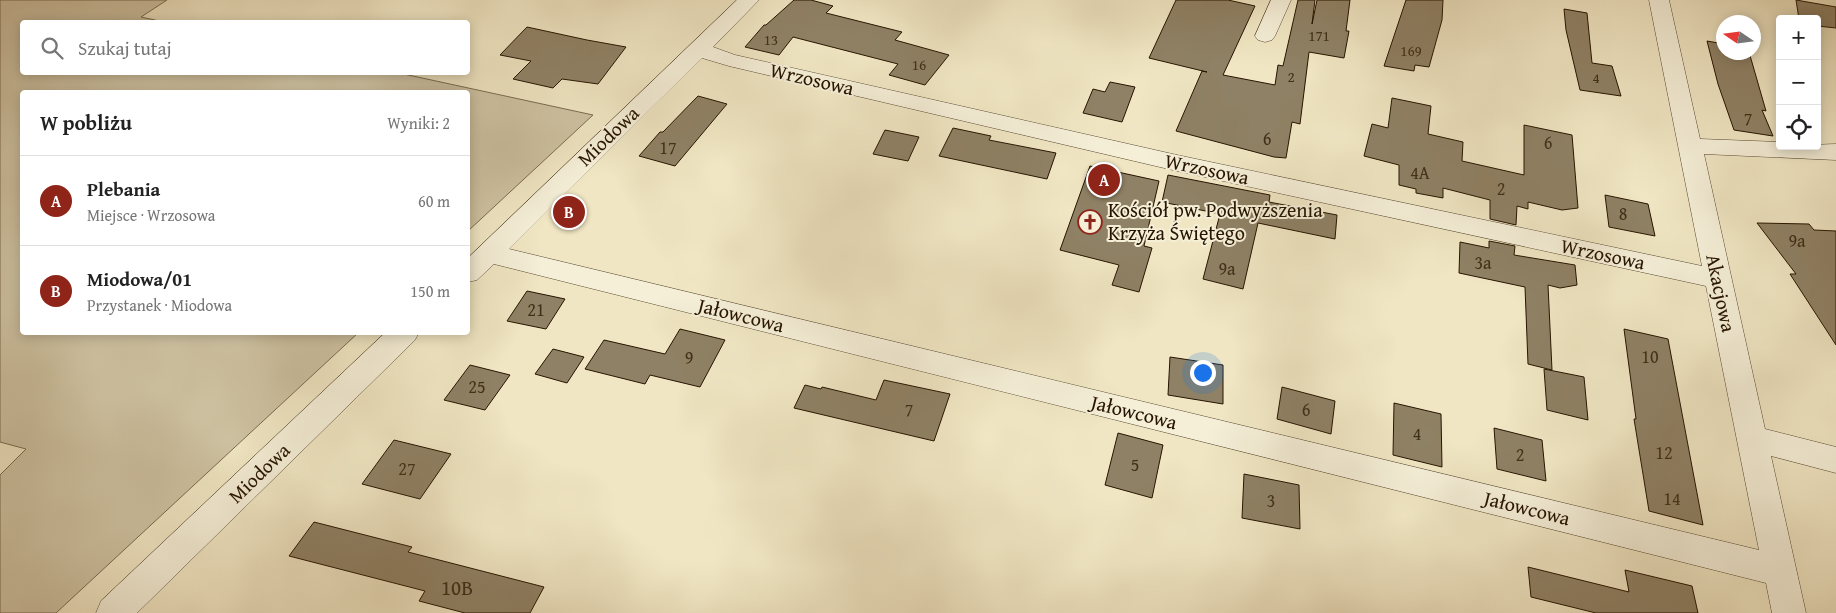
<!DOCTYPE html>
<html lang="pl">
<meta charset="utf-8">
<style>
:root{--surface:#fff;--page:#f2f2f2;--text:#222;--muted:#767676;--line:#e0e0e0;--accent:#8f2418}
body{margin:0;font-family:"Gentium Book Plus",serif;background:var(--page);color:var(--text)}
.controls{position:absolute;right:15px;top:15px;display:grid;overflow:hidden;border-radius:5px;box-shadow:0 2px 12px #0003}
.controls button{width:45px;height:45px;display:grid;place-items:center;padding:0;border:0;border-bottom:1px solid var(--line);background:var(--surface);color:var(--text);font:25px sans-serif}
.compass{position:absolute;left:1716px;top:15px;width:45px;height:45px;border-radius:50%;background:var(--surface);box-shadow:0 2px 12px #0003;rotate:283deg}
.you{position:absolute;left:1202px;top:372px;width:18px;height:18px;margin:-12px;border:4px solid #fff;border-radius:50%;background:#1a73e8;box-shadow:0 0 0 8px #1a73e833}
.badge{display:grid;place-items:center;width:32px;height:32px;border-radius:50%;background:var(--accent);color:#fff;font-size:16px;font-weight:700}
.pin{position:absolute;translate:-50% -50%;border:2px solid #fff;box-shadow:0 1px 5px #0006}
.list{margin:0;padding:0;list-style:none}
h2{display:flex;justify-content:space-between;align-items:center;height:65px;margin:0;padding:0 20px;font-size:21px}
h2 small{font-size:16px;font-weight:400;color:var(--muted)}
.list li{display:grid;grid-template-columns:32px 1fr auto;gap:15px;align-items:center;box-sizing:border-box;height:90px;padding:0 20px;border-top:1px solid var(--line)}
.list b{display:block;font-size:19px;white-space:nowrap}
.list p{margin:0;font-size:16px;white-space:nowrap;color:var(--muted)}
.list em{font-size:16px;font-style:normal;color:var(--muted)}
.icon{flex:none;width:28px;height:28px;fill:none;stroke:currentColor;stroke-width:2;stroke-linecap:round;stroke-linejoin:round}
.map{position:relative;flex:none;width:1836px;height:613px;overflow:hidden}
.search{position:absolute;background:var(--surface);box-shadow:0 2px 12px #0003;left:20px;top:20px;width:450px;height:55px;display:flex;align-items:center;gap:12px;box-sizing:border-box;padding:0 18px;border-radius:5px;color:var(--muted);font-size:19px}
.panel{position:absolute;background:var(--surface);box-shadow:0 2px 12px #0003;left:20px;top:90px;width:450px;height:245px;border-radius:5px}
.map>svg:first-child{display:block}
</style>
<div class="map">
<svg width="1836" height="613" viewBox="0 0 1836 613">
<rect width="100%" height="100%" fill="#f0e6c3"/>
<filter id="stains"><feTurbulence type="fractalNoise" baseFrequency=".004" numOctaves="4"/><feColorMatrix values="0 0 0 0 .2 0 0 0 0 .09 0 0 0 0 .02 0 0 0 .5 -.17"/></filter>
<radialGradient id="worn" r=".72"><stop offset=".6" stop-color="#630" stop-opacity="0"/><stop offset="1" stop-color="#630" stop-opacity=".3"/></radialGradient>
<path fill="#cec2a2" stroke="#7a6b51" d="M0,0H167L141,17L164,22H22V72L399,73L593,115L468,231V92H22V332L358,333L56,613H0V475L26,449L0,442Z"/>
<g fill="#8f8165" stroke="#261400">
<path d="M794,0H811L833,6L826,13L902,32L895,40L949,55L925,85L889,75L898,64L793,37L779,55L745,47L764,25H766Z"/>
<path d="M1176,0H1228L1255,6L1223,75L1275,85L1278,65L1283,66L1298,0H1315L1312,24L1317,0H1350L1346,31H1349L1344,58L1309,52L1300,124L1292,122L1286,158L1274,157L1176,131L1202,71L1207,72L1149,58Z"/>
<path d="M1406,0H1443L1442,20L1429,67L1415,65L1414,71L1384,66Z"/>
<path d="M1796,0L1836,7V28L1817,26V19H1799Z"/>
<path d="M1564,9L1587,13L1592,63L1612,66L1621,96L1580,90L1566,30Z"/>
<path d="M527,27L587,40L626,47L598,84L562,79L553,88L513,79L531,61L500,55Z"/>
<path d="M1707,41L1724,44V52H1749L1766,111L1762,110L1773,136L1734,130L1718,84Z"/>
<path d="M1110,82L1135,87L1122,122L1083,113L1093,89L1105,92Z"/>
<path d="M698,96L727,104L675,166L639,156L660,132H663Z"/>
<path d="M1392,98L1431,106L1428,134L1463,142L1462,161L1524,175V125L1572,135L1578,208L1562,210L1528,202V209L1517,206L1516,225L1490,219V200L1443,188V198L1416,193V189L1399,185V165L1364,156L1372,124L1388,128Z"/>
<path d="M953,128L991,136L989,140L1056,153L1047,179L939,156Z"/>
<path d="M885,130L919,137L908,161L873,154Z"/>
<path d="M1090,166L1159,181L1144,246L1152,248L1139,292L1112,285L1119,265L1060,250Z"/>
<path d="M1168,175L1270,195L1269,202L1337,215L1335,239L1258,223L1243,289L1203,279L1220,214L1162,202Z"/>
<path d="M1605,195L1648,204L1655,236L1609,227Z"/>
<path d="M1757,223L1809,224L1814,230L1836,231V345L1790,274H1796Z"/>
<path d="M1489,241L1515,246L1514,255L1575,265L1577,285L1560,288L1548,285L1552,370L1528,364L1525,287L1459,273L1460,242L1489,248Z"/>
<path d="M527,291L565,299L546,329L507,321Z"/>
<path d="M680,329L725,340L700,387L650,375L645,384L585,369L604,340L665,354Z"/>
<path d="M1624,329L1668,339L1703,525L1649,511L1634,419H1636Z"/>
<path d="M553,349L584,357L567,383L535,374Z"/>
<path d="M1170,357L1223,365V404L1168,395Z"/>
<path d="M470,365L510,375L485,410L444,400Z"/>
<path d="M1544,369L1584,377L1588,420L1547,410Z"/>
<path d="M884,380L950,394L934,441L794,408L805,385L821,389L822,387L876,400Z"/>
<path d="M1282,387L1335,401L1331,434L1277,419Z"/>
<path d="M1394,403L1441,414L1442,467L1393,455Z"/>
<path d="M1494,428L1542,440L1546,481L1497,469Z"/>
<path d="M1118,433L1163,445L1152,498L1105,485Z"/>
<path d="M394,440L451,454L420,499L362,484Z"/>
<path d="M1244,474L1299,485L1300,529L1242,518Z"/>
<path d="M314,522L412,547L408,552L544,587L530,613H465L419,601L425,591L289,556Z"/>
<path d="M1528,567L1629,592L1625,570L1692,586L1698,613H1596L1531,597Z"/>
</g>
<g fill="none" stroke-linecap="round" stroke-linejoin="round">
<g stroke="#584831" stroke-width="1">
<g id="street">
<path d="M737,0H759L713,47L735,55L1177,155L1702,266L1649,0H1669L1700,139L1780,142V146L1836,144V160L1704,154L1765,429L1836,447V473L1771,456L1806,613H1772L1766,583L494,264L477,280L468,282V258ZM702,58L729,66L1177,171L1706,286L1759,550L509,249Z"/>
<path d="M1271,0H1291L1275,36L1272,40L1265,42L1258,40L1255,36Z"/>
<path d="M386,332H419L415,340L137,613H96L101,601Z"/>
</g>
</g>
<use href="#street" fill="#f5efd8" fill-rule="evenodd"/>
</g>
<defs>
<g id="church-ring" transform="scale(1.25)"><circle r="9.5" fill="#f5efd8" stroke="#8f2418" stroke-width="1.5"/><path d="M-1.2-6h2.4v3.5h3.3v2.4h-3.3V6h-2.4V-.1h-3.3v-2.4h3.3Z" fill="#8f2418"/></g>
</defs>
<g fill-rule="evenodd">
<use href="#church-ring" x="1090" y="222"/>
</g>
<g text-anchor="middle" stroke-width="4" stroke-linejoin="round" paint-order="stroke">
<g font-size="15" fill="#402f19">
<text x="1319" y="41">171</text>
<text x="771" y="45">13</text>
<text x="1411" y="56">169</text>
<text x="919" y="70">16</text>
<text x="1291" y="82">2</text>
<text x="1596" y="83">4</text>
</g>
<g font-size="18" fill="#402f19">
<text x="1748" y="125">7</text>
<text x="1267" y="145">6</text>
<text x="1548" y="149">6</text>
<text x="668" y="154">17</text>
<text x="1420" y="179">4A</text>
<text x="1501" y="195">2</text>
<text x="1623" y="220">8</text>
<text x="1797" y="247">9a</text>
<text x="1483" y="269">3a</text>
<text x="1227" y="275">9a</text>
<text x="536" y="316">21</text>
<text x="1650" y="363">10</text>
<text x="689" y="364">9</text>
<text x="477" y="393">25</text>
<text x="909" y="416">7</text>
<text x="1306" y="416">6</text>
<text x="1417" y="440">4</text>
<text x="1664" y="459">12</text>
<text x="1520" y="461">2</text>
<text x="1135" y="471">5</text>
<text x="407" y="475">27</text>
<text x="1672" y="505">14</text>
<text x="1271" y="507">3</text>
</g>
<g font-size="20" fill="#261400" stroke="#f5efd8">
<text transform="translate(812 79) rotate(13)" y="7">Wrzosowa</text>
<text transform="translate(608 136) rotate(-44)" y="7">Miodowa</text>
<text transform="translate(1207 169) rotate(12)" y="7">Wrzosowa</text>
<text transform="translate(1603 254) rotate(12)" y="7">Wrzosowa</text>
<text transform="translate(1721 293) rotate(78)" y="7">Akacjowa</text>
<text transform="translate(741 315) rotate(14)" y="7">Jałowcowa</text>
<text transform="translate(1134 412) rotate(14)" y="7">Jałowcowa</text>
<text transform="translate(259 473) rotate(-44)" y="7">Miodowa</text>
<text transform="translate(1527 508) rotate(14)" y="7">Jałowcowa</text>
</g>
<g font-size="20" fill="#261400" stroke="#f5efd8" text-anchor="start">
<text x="1108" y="217">Kościół pw. Podwyższenia<tspan x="1108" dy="23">Krzyża Świętego</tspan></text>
</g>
<g font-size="21" fill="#402f19">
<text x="457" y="595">10B</text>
</g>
</g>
<rect width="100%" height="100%" filter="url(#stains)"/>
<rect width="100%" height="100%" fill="url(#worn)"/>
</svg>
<div class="controls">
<button>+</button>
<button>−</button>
<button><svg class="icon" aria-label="locate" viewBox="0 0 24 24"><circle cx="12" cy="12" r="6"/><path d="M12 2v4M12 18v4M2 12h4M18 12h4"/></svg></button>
</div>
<svg class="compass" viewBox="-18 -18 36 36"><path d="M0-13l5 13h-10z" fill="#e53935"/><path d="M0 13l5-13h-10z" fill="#767676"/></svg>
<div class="you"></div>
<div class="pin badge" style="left:1104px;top:180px">A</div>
<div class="pin badge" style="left:569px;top:212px">B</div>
<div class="search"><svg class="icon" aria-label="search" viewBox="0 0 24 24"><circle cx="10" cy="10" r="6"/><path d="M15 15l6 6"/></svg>Szukaj tutaj</div>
<section class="panel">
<h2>W pobliżu<small>Wyniki: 2</small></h2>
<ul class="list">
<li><span class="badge">A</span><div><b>Plebania</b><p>Miejsce · Wrzosowa</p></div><em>60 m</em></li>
<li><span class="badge">B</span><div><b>Miodowa/01</b><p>Przystanek · Miodowa</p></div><em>150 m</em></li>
</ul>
</section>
</div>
